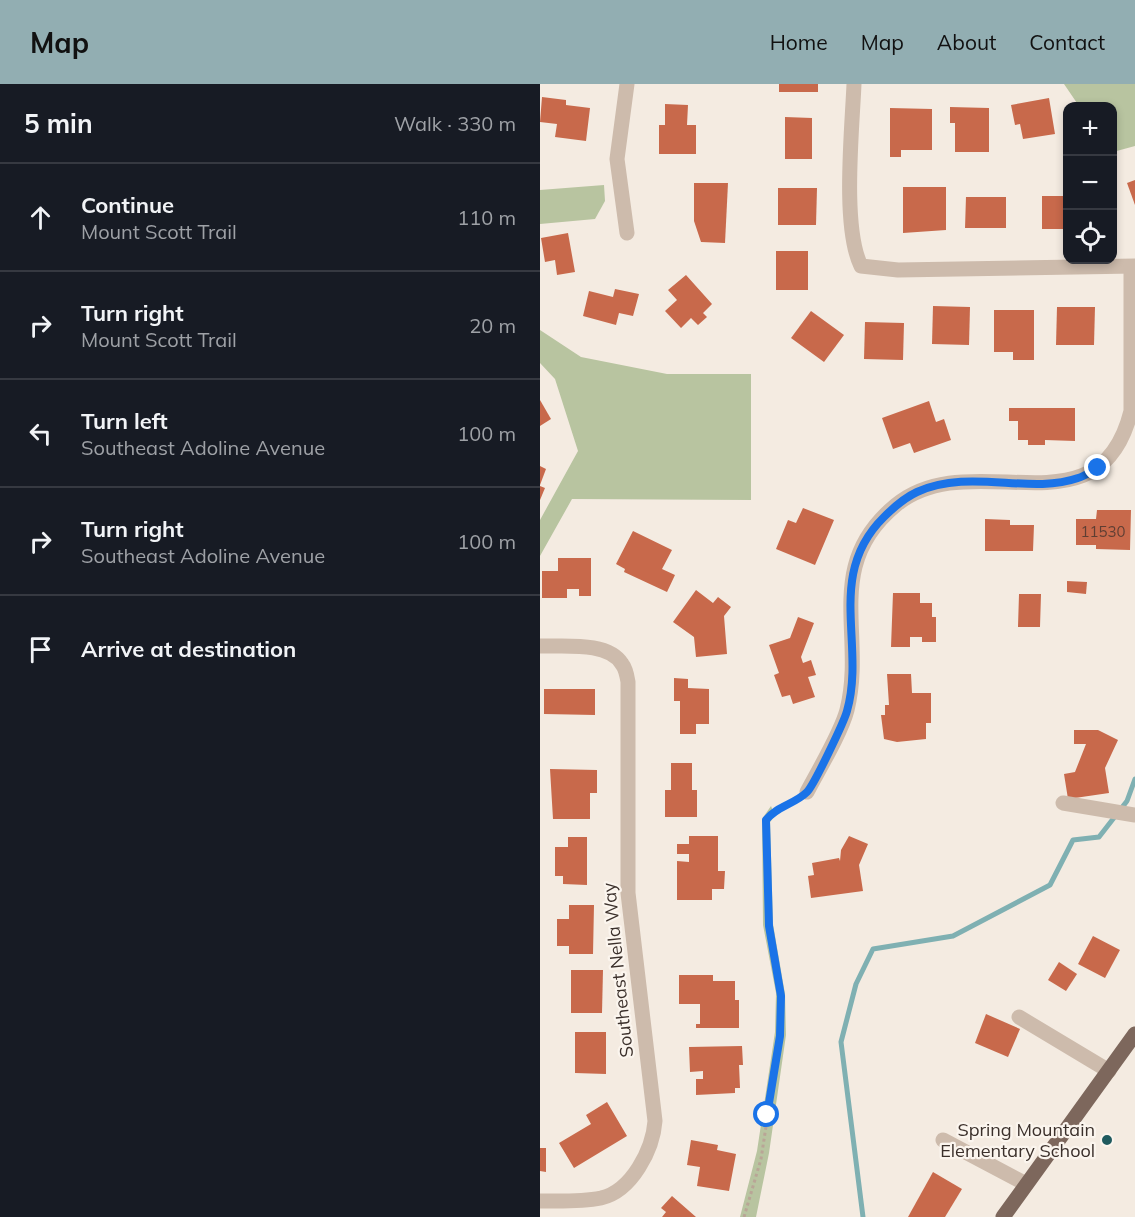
<!DOCTYPE html>
<meta charset="utf-8">
<style>
:root{--surface:#171b24;--page:#20242c;--text:#f1f3f6;--muted:#9ea1a6;--line:#363941;--accent:#92aeb2}
body{margin:0;font-family:Mulish,sans-serif;background:var(--page);color:var(--text)}
.controls{position:absolute;right:18px;top:18px;display:grid;overflow:hidden;border-radius:12px;box-shadow:0 3px 9px #0003}
.controls button{width:54px;height:54px;display:grid;place-items:center;padding:0;border:0;border-bottom:2px solid var(--line);background:var(--surface);color:var(--text);font:30px sans-serif}
.stop{position:absolute;width:18px;height:18px;margin:-14px;border:4px solid #1a73e8;border-radius:50%;background:#fff}
.stop.end{background:#1a73e8;border-color:#fff;box-shadow:0 2px 6px #0008}
.list{margin:0;padding:0;list-style:none}
h2{display:flex;justify-content:space-between;align-items:center;height:78px;margin:0;padding:0 24px;font-size:26px}
h2 small{font-size:20px;font-weight:400;color:var(--muted)}
.list li{display:grid;grid-template-columns:39px 1fr auto;gap:18px;align-items:center;box-sizing:border-box;height:108px;padding:0 24px;border-top:2px solid var(--line)}
.list b{display:block;font-size:22px;white-space:nowrap}
.list p{margin:0;font-size:20px;white-space:nowrap;color:var(--muted)}
.list em{font-size:20px;font-style:normal;color:var(--muted)}
.icon{flex:none;width:33px;height:33px;fill:none;stroke:currentColor;stroke-width:2;stroke-linecap:round;stroke-linejoin:round}
.map{position:relative;flex:none;width:595px;height:1133px;overflow:hidden}
header{display:flex;align-items:center;gap:36px;box-sizing:border-box;height:84px;padding:0 30px;background:var(--accent);color:#111}
header strong{font-size:28px}
nav{display:flex;gap:33px;margin-inline-start:auto;font-size:21px}
main{display:flex}
aside{flex:1;background:var(--surface)}
.map>svg:first-child{display:block}
</style>
<header>
<strong>Map</strong>
<nav><a>Home</a><a>Map</a><a>About</a><a>Contact</a></nav>
</header>
<main>
<aside>
<h2>5 min<small>Walk · 330 m</small></h2>
<ul class="list">
<li><svg class="icon" aria-label="ahead" viewBox="0 0 24 24"><path d="M12 20V5M6 11l6-6 6 6"/></svg><div><b>Continue</b><p>Mount Scott Trail</p></div><em>110 m</em></li>
<li><svg class="icon" aria-label="right" viewBox="0 0 24 24"><path d="M7 20v-9h11M14 6l5 5-5 5"/></svg><div><b>Turn right</b><p>Mount Scott Trail</p></div><em>20 m</em></li>
<li><svg class="icon" aria-label="left" viewBox="0 0 24 24"><path d="M17 20v-9H6M10 6l-5 5 5 5"/></svg><div><b>Turn left</b><p>Southeast Adoline Avenue</p></div><em>100 m</em></li>
<li><svg class="icon" aria-label="right" viewBox="0 0 24 24"><path d="M7 20v-9h11M14 6l5 5-5 5"/></svg><div><b>Turn right</b><p>Southeast Adoline Avenue</p></div><em>100 m</em></li>
<li><svg class="icon" aria-label="arrive" viewBox="0 0 24 24"><path d="M6 21V4h12l-3 4 3 4H6"/></svg><div><b>Arrive at destination</b></div></li>
</ul>
</aside>
<div class="map">
<svg width="595" height="1133" viewBox="0 0 595 1133">
<rect width="100%" height="100%" fill="#f4ebe1"/>
<g fill="#b8c4a0">
<path d="M524,0H595V62L573,68L572,22H539Z"/>
<path d="M64,101L65,117L55,135L0,140V106Z"/>
<path d="M0,246L41,273L127,290H211V416L32,415L0,472V436L38,367L15,295L0,279Z"/>
<path d="M231,722L235,732L230,738L233,840L245,910L246,951L229,1069L216,1133H200L217,1067L235,948L236,909L223,841L222,735Z"/>
</g>
<g fill="none" stroke-linecap="round" stroke-linejoin="round">
<path stroke="#7fb0b2" stroke-width="5" d="M323,1133L301,958L316,900L333,865L413,852L510,801L533,756L559,753L587,717L595,695"/>
</g>
<g fill="#c8694b">
<rect x="239" y="0" width="39" height="8"/>
<path d="M2,13L26,16V21L50,24L46,57L15,53L17,40L0,38Z"/>
<path d="M509,14L515,50L483,55L480,40L475,41L471,21Z"/>
<path d="M125,20L148,21L147,41H156V70H119V41H125Z"/>
<path d="M410,23L449,24V68H415V39H410Z"/>
<path d="M350,24L392,25V66H361V73H350Z"/>
<path d="M245,33L272,34V75H245Z"/>
<path d="M595,96V121L587,99Z"/>
<path d="M154,99H188L185,159L161,158L154,137Z"/>
<path d="M363,103H406V146L363,149Z"/>
<path d="M238,104H277L276,141H238Z"/>
<rect x="502" y="112" width="26" height="33"/>
<path d="M426,113H466V144H425Z"/>
<path d="M28,149L35,188L17,191L15,176L5,178L1,154Z"/>
<rect x="236" y="167" width="32" height="39"/>
<path d="M146,191L172,220L163,229L167,233L158,241L151,234L141,244L125,227L137,216L128,206Z"/>
<path d="M75,205L99,210L93,232L79,229L76,241L43,232L49,207L73,213Z"/>
<path d="M393,222L430,223L429,261L392,260Z"/>
<path d="M517,223H555L554,261H516Z"/>
<path d="M454,226H494V276H473V268H454Z"/>
<path d="M271,227L304,251L284,278L251,254Z"/>
<path d="M325,238L364,239L363,276L324,275Z"/>
<path d="M0,316L11,335L0,342Z"/>
<path d="M389,317L396,338L404,335L411,356L374,369L370,359L353,365L342,334Z"/>
<path d="M469,324H535V357L505,356V361H488V356H478V337H469Z"/>
<path d="M0,382L6,385L0,401Z"/>
<path d="M0,402L5,404L0,416Z"/>
<path d="M263,424L294,436L275,481L236,465L248,436L256,439Z"/>
<path d="M557,426H591L590,466L556,465V461H536V435H556Z"/>
<path d="M445,435L470,436V441H494L493,467H445Z"/>
<path d="M93,447L132,466L122,485L135,491L127,508L84,488L85,485L76,480Z"/>
<path d="M18,474H51V512H39V505H27V514H2V487H18Z"/>
<path d="M527,497L547,498L546,510L527,508Z"/>
<path d="M156,506L173,519L178,513L191,523L184,532L187,570L156,573L154,553L133,538Z"/>
<path d="M353,509H380V519H392V533H396V558H382V553H370V563H351Z"/>
<path d="M479,510H501L500,543H478Z"/>
<path d="M258,533L274,539L261,573L263,579L271,576L276,591L268,593L275,613L253,620L250,611L242,613L234,591L239,589L229,561L250,554Z"/>
<path d="M347,590H371L372,609H391V639H386V655L357,658L344,655L341,631H345V621H349Z"/>
<path d="M134,594L148,595V604L169,605V640H156V650H140V617H134Z"/>
<path d="M4,605H55V631L4,630Z"/>
<path d="M534,646H558L578,656L565,684L569,709L528,715L524,690L535,688L546,660H534Z"/>
<path d="M131,679H152V706H157V733H125V706H131Z"/>
<path d="M10,685L57,686V709H50V735H13Z"/>
<path d="M149,752H178V787H185L184,805H172V816H137V777L149,778V770H137V760H149Z"/>
<path d="M309,752L328,760L319,781L323,807L271,814L268,792L274,791L272,779L299,774L300,777L301,766Z"/>
<path d="M28,753H47V801L23,800V792H15V763H28Z"/>
<path d="M29,821H54L53,870H29V862H17V835H29Z"/>
<path d="M553,852L580,866L565,894L538,880Z"/>
<path d="M519,878L537,890L526,907L508,896Z"/>
<path d="M31,886H63L62,929H31Z"/>
<path d="M139,891H173V897H195V916H199V944H156V940H160V920H139Z"/>
<path d="M446,930L480,945L468,973L435,959Z"/>
<path d="M35,948H66V990L35,989Z"/>
<path d="M202,962L203,981H199L200,1004H195V1009L156,1011V995H163V987L150,988L149,963Z"/>
<path d="M67,1018L87,1052L34,1084L19,1059L51,1040L46,1031Z"/>
<path d="M151,1056L178,1061L177,1066L196,1070L189,1107L157,1102L160,1083L147,1081Z"/>
<path d="M0,1064H6V1088L0,1087Z"/>
<path d="M393,1088L422,1105L405,1133H368Z"/>
<path d="M132,1112L156,1133H122L126,1128L121,1124Z"/>
</g>
<g fill="none" stroke-linecap="round" stroke-linejoin="round">
<path stroke="#b9a596" stroke-width="3" stroke-dasharray="3 3" stroke-linecap="butt" d="M204,1133L221,1075L240,952L241,912L229,842L226,736L232,728L253,716"/>
<g stroke="#cdbbac" stroke-width="15">
<path d="M314,0C312,47 302,143 321,182L358,186L595,182"/>
<path d="M87,149L77,75L87,0"/>
<path d="M0,562C23,563 68,557 82,580C86,585 87,592 88,598V809L115,1037C113,1065 92,1107 61,1114C41,1118 20,1117 0,1117"/>
<path d="M267,708C279,685 301,649 307,626C326,550 282,482 356,421C433,358 559,456 591,327V183"/>
<path d="M523,719L595,731"/>
<path d="M479,933L569,987"/>
<path d="M403,1056L486,1100"/>
</g>
<path stroke="#7d675c" stroke-width="15" d="M463,1133L595,950"/>
</g>
<g fill="none" stroke-linecap="round" stroke-linejoin="round">
<path stroke="#1a73e8" stroke-width="8" d="M227,1031L240,952L241,912L229,842L226,736C237,722 255,720 267,708C274,701 304,638 307,627C326,560 285,491 344,433C354,423 364,414 377,408C430,384 489,411 538,394C545,392 552,387 558,384"/>
</g>
<circle fill="#1f5a5e" stroke="#fbf5ee" stroke-width="2" cx="567" cy="1056" r="6"/>
<g text-anchor="middle" stroke-width="4.5" stroke-linejoin="round" paint-order="stroke">
<g font-size="15" fill="#5e3e33">
<text x="563" y="453">11530</text>
</g>
<g font-size="18" fill="#3b302b" stroke="#fbf5ee">
<text transform="translate(78 886) rotate(-96)" y="6">Southeast Nella Way</text>
</g>
<g font-size="18" fill="#3b302b" stroke="#fbf5ee" text-anchor="end">
<text x="555" y="1052">Spring Mountain<tspan x="555" dy="21">Elementary School</tspan></text>
</g>
</g>
</svg>
<div class="controls">
<button>+</button>
<button>−</button>
<button><svg class="icon" aria-label="locate" viewBox="0 0 24 24"><circle cx="12" cy="12" r="6"/><path d="M12 2v4M12 18v4M2 12h4M18 12h4"/></svg></button>
</div>
<div class="stop" style="left:227px;top:1031px"></div>
<div class="stop end" style="left:558px;top:384px"></div>
</div>
</main>
